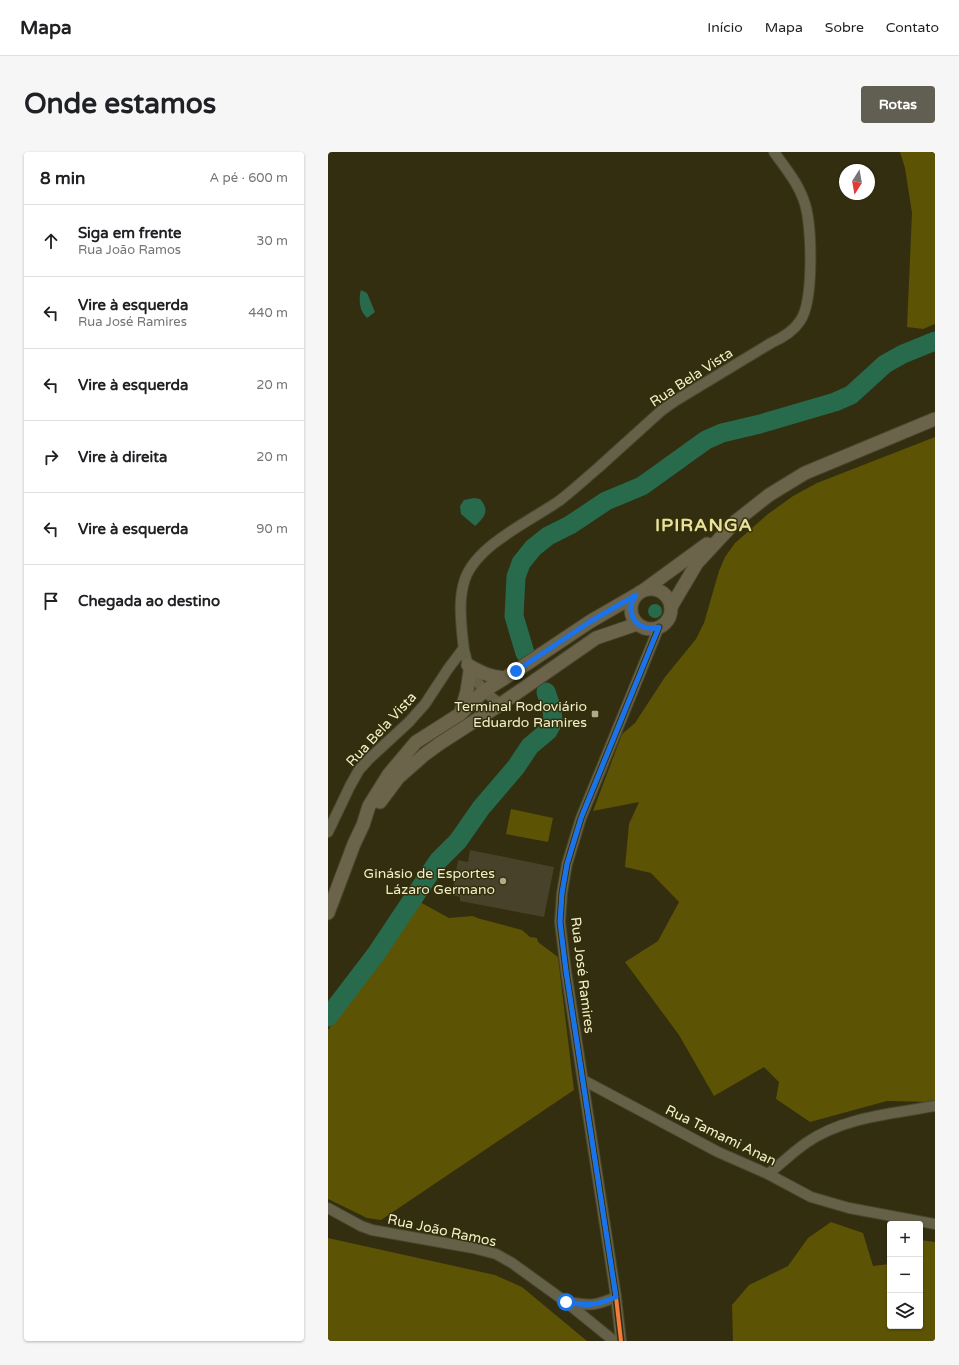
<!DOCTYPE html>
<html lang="pt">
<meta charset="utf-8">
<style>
:root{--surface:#fff;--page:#f6f6f6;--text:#202124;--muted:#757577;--line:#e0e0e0;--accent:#605f52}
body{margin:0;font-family:"Varela Round",sans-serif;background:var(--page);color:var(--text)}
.controls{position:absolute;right:12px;bottom:12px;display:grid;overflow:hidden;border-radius:4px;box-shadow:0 1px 3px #0004}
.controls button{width:36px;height:36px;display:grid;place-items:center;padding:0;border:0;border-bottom:1px solid var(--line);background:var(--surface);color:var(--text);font:20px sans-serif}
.compass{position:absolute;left:511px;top:12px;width:36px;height:36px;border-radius:50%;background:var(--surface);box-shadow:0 1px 3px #0004;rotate:191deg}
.stop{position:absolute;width:12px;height:12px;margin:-9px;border:3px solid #1a73e8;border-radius:50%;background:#fff}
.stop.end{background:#1a73e8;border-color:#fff;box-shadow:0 1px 4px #0008}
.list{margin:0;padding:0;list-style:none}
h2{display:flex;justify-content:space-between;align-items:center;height:52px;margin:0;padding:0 16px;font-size:17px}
h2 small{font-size:13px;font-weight:400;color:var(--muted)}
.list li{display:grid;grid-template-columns:26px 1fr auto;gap:12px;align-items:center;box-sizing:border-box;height:72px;padding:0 16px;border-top:1px solid var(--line)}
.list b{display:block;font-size:15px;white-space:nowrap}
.list p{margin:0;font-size:13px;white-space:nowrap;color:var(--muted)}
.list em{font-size:13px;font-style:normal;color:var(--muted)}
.icon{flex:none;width:22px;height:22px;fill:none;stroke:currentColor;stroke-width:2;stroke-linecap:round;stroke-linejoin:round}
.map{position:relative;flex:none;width:607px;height:1189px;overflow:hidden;border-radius:4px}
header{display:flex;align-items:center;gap:24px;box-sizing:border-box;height:56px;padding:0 20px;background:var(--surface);border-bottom:1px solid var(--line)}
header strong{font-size:19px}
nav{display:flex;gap:22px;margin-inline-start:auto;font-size:14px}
.intro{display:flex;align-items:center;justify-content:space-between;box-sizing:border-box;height:96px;padding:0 24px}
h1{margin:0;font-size:28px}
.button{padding:10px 18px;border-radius:4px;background:var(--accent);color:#fff;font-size:14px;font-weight:700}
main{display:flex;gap:24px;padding:0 24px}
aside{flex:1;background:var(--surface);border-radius:4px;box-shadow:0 1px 3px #0004}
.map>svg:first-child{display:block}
</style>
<header>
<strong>Mapa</strong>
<nav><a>Início</a><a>Mapa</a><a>Sobre</a><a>Contato</a></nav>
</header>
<div class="intro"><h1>Onde estamos</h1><a class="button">Rotas</a></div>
<main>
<aside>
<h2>8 min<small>A pé · 600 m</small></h2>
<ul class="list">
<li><svg class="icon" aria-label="ahead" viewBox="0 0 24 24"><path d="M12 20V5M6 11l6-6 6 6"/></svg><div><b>Siga em frente</b><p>Rua João Ramos</p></div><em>30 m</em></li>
<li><svg class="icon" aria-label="left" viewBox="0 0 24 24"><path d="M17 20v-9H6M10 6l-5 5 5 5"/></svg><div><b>Vire à esquerda</b><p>Rua José Ramires</p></div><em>440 m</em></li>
<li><svg class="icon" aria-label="left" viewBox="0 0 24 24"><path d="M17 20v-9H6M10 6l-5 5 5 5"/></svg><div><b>Vire à esquerda</b></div><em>20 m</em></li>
<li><svg class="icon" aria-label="right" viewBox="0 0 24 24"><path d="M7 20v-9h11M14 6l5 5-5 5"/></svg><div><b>Vire à direita</b></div><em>20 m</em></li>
<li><svg class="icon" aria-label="left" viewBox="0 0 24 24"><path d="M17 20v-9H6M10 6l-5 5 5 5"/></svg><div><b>Vire à esquerda</b></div><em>90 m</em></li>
<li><svg class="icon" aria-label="arrive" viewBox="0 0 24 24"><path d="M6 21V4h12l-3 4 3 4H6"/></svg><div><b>Chegada ao destino</b></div></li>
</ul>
</aside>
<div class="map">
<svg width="607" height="1189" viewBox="0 0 607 1189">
<rect width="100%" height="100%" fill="#322e0f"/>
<g fill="#5c5304">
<path d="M572,0H607V172L595,177L579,175L584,61L577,16Z"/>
<path d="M607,285V950L559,949L482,970L448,947L451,930L436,915L386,944L351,883L297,810L330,789L351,750L323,721L297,715L301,672L311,650L265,659L294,582L307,571L337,525L368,487L376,471L391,419L397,405L407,391L440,362L465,344L489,331Z"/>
<path d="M183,657L225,666L220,690L178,682Z"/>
<path d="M92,750L121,766L145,764L149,766L194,778L202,785L209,786L210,790L230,805L246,938L53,1068L39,1066L0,1047V878Z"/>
<path d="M503,1070L535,1081L545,1114L562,1112V1174H592V1088L607,1090V1189H405L404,1153L421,1133L460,1114L480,1086Z"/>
<path d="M0,1086L167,1123L194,1135L259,1189H0Z"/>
</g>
<g fill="#276b4c">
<path d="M33,138L39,141L47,160L39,166C38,164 36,163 35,161C31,155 31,143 33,138Z"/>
<path d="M146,346L152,347C162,358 157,365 147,374L133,362L132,354L136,348Z"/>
<circle cx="327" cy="459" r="7"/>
</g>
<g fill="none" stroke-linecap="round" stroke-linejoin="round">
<g stroke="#276b4c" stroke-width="19">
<path d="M197,501L186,464L188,425L193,411L205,396L220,384L242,373L278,349L314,334L378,288L394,281L432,272L507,250L523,243L557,212L575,202L607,189"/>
<path d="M0,865L48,802L110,709L130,689L153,656L188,615L202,594L220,579L225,570L224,557L218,540"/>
</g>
</g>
<path fill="#48422a" d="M142,698L226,715L216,765L132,749V745L124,743L130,708L140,710Z"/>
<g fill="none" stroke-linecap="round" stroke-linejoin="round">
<g stroke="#49462f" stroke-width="12">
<g id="minor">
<path d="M173,552C151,539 137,515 135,490C133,470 130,447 137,427C149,393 202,369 231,349C244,339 257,327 270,316C291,297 312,278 333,259L347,249L443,191C454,186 465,180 472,169C486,150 484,75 477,52C471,32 458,17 446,0"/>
<path d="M0,680L22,634L31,618L42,606L81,570L97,552L120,517L135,497"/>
<path d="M255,928L390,1000L440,1022L483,1045L521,1056L607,1072"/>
<path d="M440,1022C453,1012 465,1000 478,991C515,965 564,962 607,954"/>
<path d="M0,1056L33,1074L44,1078L145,1096L168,1102L184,1111L238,1150L286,1189"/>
<path d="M240,1150C262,1154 267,1154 288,1145"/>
<path d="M293,1189L288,1145L238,819L232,770L234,741L239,712L253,666L331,475"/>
</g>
</g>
<g stroke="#49462f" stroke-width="15">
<g id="major">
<circle cx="323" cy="457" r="20"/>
<path d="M316,438L379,392"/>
<path d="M343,455L369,411L408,369L441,343L477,321L607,267"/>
<path d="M140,513C152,520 162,525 176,526"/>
<path d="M133,560L139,539L142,519"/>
<path d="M52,650L70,626L96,603L111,592L173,552L268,486L309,472"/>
<path d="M0,761L26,692L35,673L41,654L61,622L88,590L132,562L156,539L188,519L263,469L308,443"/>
</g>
</g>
<use href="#minor" stroke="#646148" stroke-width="10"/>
<use href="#major" stroke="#6c634b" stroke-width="13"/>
<g stroke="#332f0b" stroke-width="7">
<path id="bus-1" d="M293,1189L288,1145L238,819L232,770L234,741L239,712L253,666L331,475"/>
</g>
<use href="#bus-1" stroke="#f6793e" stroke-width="4"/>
</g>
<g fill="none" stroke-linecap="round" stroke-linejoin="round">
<path stroke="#1a73e8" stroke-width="5" d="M188,519L263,469L308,443C305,447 302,452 303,458C304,473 318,479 331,475L253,666L239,712L234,741L232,770L238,819L288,1145C266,1154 261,1154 238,1150"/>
</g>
<g fill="#aeab8a" stroke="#332f0b" stroke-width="1.5">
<rect x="263" y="558" width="8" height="8" rx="2"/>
<circle cx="175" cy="729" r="4"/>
</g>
<g text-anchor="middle" stroke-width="3" stroke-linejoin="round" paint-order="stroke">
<g font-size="14" fill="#f1eecc" stroke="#332f0b">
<text transform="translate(363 225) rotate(-33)" y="5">Rua Bela Vista</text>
<text transform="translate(53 577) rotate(-47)" y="5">Rua Bela Vista</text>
<text transform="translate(255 823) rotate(83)" y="5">Rua José Ramires</text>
<text transform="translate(393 983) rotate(26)" y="5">Rua Tamami Anan</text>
<text transform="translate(114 1078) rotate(12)" y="5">Rua João Ramos</text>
</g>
<g font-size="14" fill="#f1eecc" stroke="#332f0b" text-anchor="end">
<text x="259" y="559">Terminal Rodoviário<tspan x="259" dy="16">Eduardo Ramires</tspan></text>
<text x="167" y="726">Ginásio de Esportes<tspan x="167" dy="16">Lázaro Germano</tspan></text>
</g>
<g font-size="18" font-weight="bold" letter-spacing="1" fill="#eae29c" stroke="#332f0b">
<text x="376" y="379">IPIRANGA</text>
</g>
</g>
</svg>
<div class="controls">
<button>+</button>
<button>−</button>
<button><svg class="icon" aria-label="layers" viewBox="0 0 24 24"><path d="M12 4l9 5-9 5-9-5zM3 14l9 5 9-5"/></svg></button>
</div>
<svg class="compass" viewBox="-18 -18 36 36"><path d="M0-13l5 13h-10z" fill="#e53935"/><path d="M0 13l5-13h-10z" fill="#757577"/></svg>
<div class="stop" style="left:238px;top:1150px"></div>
<div class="stop end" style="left:188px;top:519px"></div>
</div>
</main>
